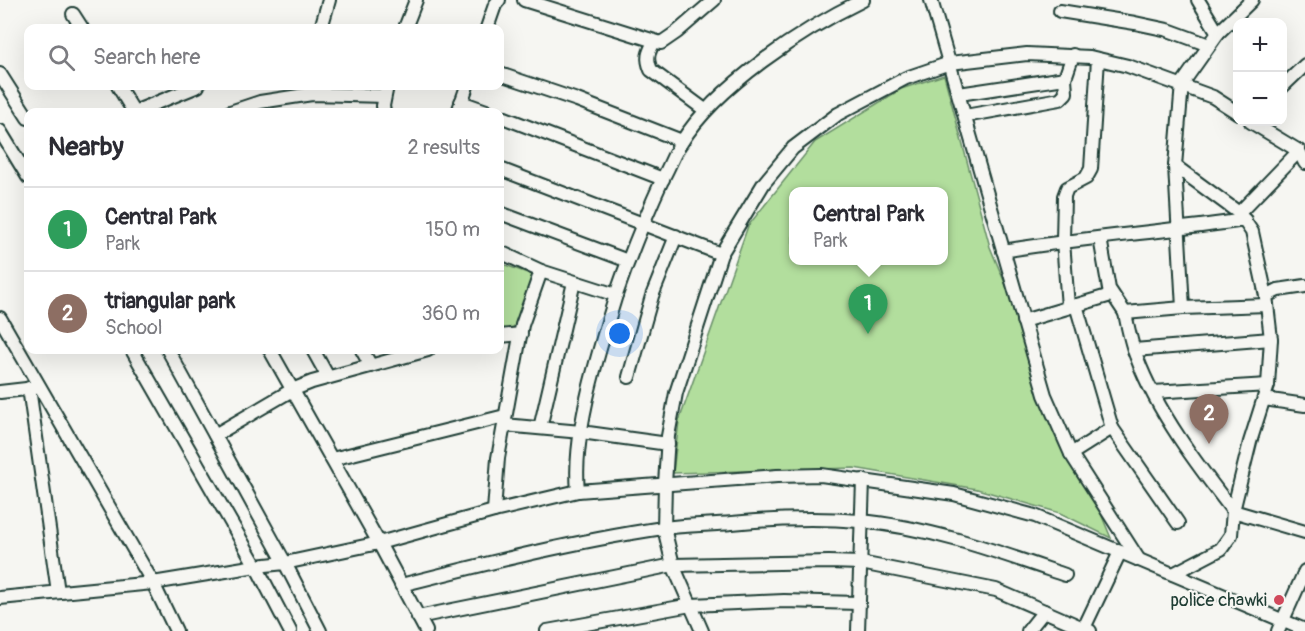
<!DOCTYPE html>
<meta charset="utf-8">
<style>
:root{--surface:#fff;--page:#f2f2f3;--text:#2b2b33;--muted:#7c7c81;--line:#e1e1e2;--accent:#d1495b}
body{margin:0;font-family:Pangolin,sans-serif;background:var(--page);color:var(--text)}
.controls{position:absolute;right:18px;top:18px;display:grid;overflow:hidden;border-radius:12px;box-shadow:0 6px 24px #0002}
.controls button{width:54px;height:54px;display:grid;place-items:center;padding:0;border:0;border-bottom:2px solid var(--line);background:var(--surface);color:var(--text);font:30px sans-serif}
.you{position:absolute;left:620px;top:334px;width:21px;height:21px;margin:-15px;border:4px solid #fff;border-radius:50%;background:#1a73e8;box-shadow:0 0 0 9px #1a73e833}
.badge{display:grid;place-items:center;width:39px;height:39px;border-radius:50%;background:var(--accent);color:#fff;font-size:20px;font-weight:700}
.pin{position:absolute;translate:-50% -50px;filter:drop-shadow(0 2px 3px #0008)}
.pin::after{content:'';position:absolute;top:32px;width:21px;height:18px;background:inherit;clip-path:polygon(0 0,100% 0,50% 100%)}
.popup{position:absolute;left:789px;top:187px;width:159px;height:78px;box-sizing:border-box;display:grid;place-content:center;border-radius:12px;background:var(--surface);filter:drop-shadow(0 2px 4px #0005);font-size:20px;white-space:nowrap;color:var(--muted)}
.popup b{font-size:22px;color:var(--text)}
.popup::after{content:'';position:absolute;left:50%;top:100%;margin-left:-12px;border:12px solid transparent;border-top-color:var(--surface)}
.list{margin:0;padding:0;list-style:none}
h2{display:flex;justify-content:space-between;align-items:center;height:78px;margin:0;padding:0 24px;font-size:26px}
h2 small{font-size:20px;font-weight:400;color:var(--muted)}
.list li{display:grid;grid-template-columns:39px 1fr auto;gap:18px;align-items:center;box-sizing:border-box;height:84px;padding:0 24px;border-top:2px solid var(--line)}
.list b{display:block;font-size:22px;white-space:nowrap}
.list p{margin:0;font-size:20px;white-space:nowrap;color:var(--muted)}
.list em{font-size:20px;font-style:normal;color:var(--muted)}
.icon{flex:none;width:33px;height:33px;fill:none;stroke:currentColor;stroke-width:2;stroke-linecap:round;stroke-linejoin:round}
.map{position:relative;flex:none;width:1305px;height:631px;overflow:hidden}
.search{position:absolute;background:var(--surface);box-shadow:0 6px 24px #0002;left:24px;top:24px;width:480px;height:66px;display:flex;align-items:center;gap:15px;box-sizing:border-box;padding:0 21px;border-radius:12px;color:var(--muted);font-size:22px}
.panel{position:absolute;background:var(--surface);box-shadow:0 6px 24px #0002;left:24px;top:108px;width:480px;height:246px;border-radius:12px}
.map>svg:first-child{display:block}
</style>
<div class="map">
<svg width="1305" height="631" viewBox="0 0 1305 631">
<rect width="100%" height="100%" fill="#f6f6f2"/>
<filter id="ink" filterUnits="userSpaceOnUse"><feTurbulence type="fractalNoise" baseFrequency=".0167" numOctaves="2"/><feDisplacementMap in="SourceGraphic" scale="12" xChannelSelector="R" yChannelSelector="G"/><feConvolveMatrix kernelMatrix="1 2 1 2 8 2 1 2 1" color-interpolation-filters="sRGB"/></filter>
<g filter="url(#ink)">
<g fill="#b2de9d" stroke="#688e68" stroke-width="1.5" fill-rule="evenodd">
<path d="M944,75L990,247L1111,538L1060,513L977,489L854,468L673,473L679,421L748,226L815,142L901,89ZM793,192H943V260H793Z"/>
<path d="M500,263L533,275L515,328L500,331Z"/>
</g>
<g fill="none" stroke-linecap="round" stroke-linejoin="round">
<g stroke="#1f3d34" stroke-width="16">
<g id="minor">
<path d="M524,0L661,43L677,32L714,0"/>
<path d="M931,0L1045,395L1071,454L1139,560"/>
<path d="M1198,0L1218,33"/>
<path d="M1060,11L1135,23L1168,30L1209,45"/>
<path d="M73,14L82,28"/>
<path d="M321,28L329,0"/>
<path d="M405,28L416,0"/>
<path d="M487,28L495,5L499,0"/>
<path d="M654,42C648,53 646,58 651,70L705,110"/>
<path d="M0,74L28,118"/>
<path d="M500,74L577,100L682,141"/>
<path d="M118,86L134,112"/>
<path d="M1282,87L1305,65"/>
<path d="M959,94L1065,78L1073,55"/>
<path d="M461,102L489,112"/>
<path d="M134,112L198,86"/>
<path d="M230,112L260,102L312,94L384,96"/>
<path d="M384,112L383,106L387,86"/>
<path d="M458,112L467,86"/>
<path d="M500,116L663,179"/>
<path d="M965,116L1060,99L1066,93L1065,78"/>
<path d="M1251,122L1299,151L1305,163"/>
<path d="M0,131L28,177"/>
<path d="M1175,166L1239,213"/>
<path d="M500,169L721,254"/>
<path d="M500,213L628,261"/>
<path d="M1100,238L1109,289L1125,313"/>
<path d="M1003,251C1083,237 1165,232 1245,220"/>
<path d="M500,252L541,271"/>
<path d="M1305,286L1278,290L1266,296L1271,339L1268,385L1250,442L1233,511L1305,532"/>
<path d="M1266,296L1252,232L1239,213L1299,151"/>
<path d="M1076,305L1112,428"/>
<path d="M1068,307L1063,241L1064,196L1067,188L1086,178L1091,169L1098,59"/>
<path d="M1183,308L1175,166L1182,84L1218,33L1252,0"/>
<path d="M0,318L153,583L176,631"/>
<path d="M1023,321L1111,295"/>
<path d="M500,336L521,334"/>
<path d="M132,350L256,566L290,631"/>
<path d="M168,350L285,563L320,631"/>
<path d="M270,350L379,543L426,631"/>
<path d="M313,350L328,377"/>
<path d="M362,350L371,366"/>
<path d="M1134,350L1271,339"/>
<path d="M629,377L652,296L676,236"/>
<path d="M29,388L58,592"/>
<path d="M0,392L35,388"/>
<path d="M1153,392L1268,385"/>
<path d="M1264,399L1305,405"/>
<path d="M504,425L581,432L668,444"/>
<path d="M540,428L574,282"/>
<path d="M215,435L292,390L312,382L428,350"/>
<path d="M1071,454L1112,428L1178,523"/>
<path d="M332,459L505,416"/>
<path d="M578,491C572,433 599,351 616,295"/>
<path d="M494,511L498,458L522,325L541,271L616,295C630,254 646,215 664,176C670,165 674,153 681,143C716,86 803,29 863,0"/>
<path d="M1173,574L1221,549L1231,535L1233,511C1198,466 1157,412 1137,358C1131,344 1128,328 1125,313L1183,308L1267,305"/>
<path d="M401,585C488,563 575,541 663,528C686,525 709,525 732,523C774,519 816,517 859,521C930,527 998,552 1065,575"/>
<path d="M0,598L153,583L256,566L285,563L379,543L494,511L578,491L777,476L821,475L954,494L1035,516L1305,630"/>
<path d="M418,617L673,565L829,562L861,563L996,590L1090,631"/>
<path d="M1084,628L1120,552"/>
<path d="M547,631L691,605L784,601L858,603"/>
<path d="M702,631L673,565L664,528L665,484L668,436L676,393L721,254L764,183L793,148L838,114L906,78L950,63L1027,54L1090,57L1128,66L1213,97L1238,113"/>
<path d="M858,631L863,480"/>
<path d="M1028,631L1044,611"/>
<path d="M1278,631L1305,571"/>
</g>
</g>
<use href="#minor" stroke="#f6f6f2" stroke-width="12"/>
</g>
</g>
<circle fill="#d1495b" stroke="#f6f6f2" stroke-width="2" cx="1279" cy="600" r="6"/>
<g text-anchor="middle" stroke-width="4.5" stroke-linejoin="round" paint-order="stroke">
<g font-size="18" fill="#1f3d34" stroke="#f6f6f2" text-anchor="end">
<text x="1267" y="606">police chawki</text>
</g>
</g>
</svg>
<div class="controls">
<button>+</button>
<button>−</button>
</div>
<div class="you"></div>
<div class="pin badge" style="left:868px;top:334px;background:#2e9e5b">1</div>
<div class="popup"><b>Central Park</b>Park</div>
<div class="pin badge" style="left:1209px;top:444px;background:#8d6e63">2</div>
<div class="search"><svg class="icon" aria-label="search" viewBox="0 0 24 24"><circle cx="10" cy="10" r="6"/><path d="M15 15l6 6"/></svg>Search here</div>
<section class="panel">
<h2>Nearby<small>2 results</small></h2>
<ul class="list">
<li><span class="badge" style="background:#2e9e5b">1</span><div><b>Central Park</b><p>Park</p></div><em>150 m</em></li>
<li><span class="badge" style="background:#8d6e63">2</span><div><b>triangular park</b><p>School</p></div><em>360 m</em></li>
</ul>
</section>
</div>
